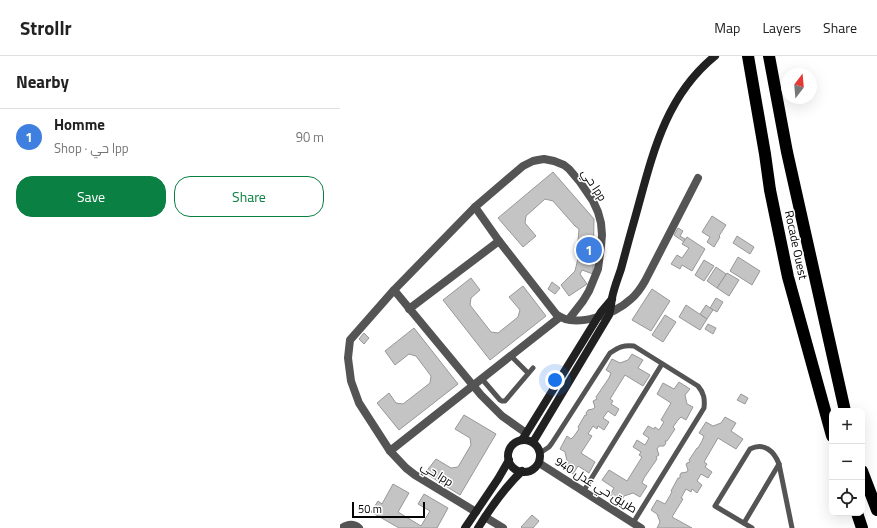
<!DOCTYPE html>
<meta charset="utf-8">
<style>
:root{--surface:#fff;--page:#f2f2f2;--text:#222;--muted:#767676;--line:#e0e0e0;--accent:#0b8043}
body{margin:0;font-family:"Titillium Web",Cairo,sans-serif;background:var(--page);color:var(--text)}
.controls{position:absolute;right:12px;bottom:12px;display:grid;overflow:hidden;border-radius:8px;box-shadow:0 4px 16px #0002}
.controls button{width:36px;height:36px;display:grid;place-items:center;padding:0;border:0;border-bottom:1px solid var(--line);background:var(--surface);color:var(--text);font:20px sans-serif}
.compass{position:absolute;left:441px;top:12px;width:36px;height:36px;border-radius:50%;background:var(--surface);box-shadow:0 4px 16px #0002;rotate:16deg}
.scale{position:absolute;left:12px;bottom:10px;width:73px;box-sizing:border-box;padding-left:4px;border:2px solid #000;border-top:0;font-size:11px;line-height:14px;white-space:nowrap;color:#000;-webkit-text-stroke:3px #fff;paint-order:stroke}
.you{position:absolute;left:215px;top:324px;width:14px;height:14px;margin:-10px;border:3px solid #fff;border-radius:50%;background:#1a73e8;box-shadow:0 0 0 6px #1a73e833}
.badge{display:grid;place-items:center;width:26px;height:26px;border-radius:50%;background:var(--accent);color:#fff;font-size:13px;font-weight:700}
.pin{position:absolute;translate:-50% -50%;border:2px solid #fff;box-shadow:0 1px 4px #0006}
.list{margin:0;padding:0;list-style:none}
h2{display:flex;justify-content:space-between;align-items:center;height:52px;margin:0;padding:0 16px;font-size:17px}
h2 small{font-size:13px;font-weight:400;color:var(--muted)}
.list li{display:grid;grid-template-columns:26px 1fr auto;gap:12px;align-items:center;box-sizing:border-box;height:56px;padding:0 16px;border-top:1px solid var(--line)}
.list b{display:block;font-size:15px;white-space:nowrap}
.list p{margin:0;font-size:13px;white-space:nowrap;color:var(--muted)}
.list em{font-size:13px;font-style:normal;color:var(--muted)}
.actions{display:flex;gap:8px;padding:12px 16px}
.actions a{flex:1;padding:9px 0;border:1px solid var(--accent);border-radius:16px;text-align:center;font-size:14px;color:var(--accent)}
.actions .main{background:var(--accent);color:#fff}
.icon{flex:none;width:22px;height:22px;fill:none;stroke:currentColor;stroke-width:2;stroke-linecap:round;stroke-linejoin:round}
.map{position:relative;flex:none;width:537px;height:472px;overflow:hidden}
header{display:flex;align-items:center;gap:24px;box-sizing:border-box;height:56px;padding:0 20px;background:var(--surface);border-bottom:1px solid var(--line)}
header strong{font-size:19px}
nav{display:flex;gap:22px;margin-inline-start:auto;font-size:14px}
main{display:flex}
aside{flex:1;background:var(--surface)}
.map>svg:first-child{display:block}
</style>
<header>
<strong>Strollr</strong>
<nav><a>Map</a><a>Layers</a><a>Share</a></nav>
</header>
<main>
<aside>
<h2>Nearby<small></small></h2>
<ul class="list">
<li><span class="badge" style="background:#3f7fe0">1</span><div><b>Homme</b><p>Shop · حي lpp</p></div><em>90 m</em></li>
</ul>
<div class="actions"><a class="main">Save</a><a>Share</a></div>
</aside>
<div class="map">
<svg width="537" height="472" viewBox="0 0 537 472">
<rect width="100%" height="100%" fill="#fff"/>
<g fill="#c4c4c4" stroke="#989898">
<path d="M213,116L254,163L253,218L242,214L240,218L247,228L229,240L221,229L235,215L239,198L240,188L238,185L239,173L235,170L213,145L205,143L186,160L185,167L196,180L183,191L158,162Z"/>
<path d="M372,160L386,169L379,180L380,181L374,191L367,186L370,181L362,176Z"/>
<path d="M338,172L343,175L340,180L345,183L344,186L334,179Z"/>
<path d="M397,180L414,191L410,198L393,187Z"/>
<path d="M347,181L365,193L352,215L342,209L340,213L331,208L337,199L342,202L349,192L342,188Z"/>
<path d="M398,201L420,215L412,229L390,215Z"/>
<path d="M364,204L374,210L364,225L355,219Z"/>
<path d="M376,211L386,218L377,232L367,225Z"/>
<path d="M387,217L399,224L389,240L377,232Z"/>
<path d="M131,222L140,234L131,242L130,249L151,276L158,277L178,261L180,254L169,241L183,230L206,260L150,304L103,244Z"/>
<path d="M212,226L220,232L215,238L208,233Z"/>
<path d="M312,233L330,245L311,275L292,264Z"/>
<path d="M376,242L383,246L377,256L370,252Z"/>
<path d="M346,249L367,263L360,274L339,261Z"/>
<path d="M366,249L373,254L367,263L360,258Z"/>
<path d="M325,259L336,266L323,286L312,279Z"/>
<path d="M368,268L376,272L373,278L365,273Z"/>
<path d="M74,272L118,328L59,374L37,347L49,337L56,347L63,348L90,327L91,320L76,300L69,298L55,309L45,295Z"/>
<path d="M24,277L29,282L24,288L19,283Z"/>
<path d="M292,298L303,304L298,312L310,319L303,330L285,319L270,343L273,345L271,348L279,353L275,360L268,355L263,362L269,366L264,374L258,370L257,373L253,370L248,378L252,380L241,397L255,406L249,417L238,410L233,418L223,411L227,405L225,396L220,393L227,380L231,383L234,380L239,373L238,371L245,359H247L246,357L248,354L253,353L255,351L253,345L257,343L256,341L269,322L271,317L266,314L272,303L280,307L288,304Z"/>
<path d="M339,326L350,333L345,339L347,348L353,351L346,364L341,361L338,364L333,371L335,373L327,385H325L326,387L324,390H319L317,393L319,399L316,401L317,403L304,422L302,427L307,430L300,441L293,437L284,440L281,446L270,439L274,432L262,424L269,414L287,425L302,401L299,399L301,396L293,391L297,384L305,389L309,382L303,378L308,370L314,373L315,371L319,374L324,366L321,364L331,347L317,338L323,327L334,333Z"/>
<path d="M401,338L408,342L405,348L397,344Z"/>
<path d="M124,359L156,378L120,439L85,417L96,403L111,412L118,411L131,389L130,382L115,373Z"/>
<path d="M385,361L396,367L391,375L403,383L396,393L378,382L364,406L367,408L365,411L372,416L368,422L361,418L357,425L362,429L357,437L352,433L351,436L346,433L341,442L343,443L332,461L352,472H317L320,466L317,458L311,454L317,444L325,448L332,436L331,435L338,422H340V419L341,417L347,416L348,414L346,408L347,407L350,406L349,404L357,392H358L362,385L364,380L359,377L366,366L373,370L381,367Z"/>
<path d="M53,428L69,437L58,456L81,470L90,455L78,448L84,438L108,452L97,472H59L31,456L38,445L42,448Z"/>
<path d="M192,459L199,465L193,472H182L181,471Z"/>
</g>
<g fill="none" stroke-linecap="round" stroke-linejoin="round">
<g stroke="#545454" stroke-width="5">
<path d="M171,300L188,317"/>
<path d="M142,323L160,344L162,345H165L193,312"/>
<path d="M200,397L209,391L212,387L270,297C279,291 283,289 294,290L358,330C364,337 365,343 364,352L293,467"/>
<path d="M243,436L322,308"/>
<path d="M404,467L439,408"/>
<path d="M412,472L375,450L410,393C424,386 434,395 439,408L452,472"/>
</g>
<g stroke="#545454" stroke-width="8">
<path d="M135,151L159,185L216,258C235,274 276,257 291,243C297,238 301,232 305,225L358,122"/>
<path d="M54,234L141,339L162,360L186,377"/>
<path d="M69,253L159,185"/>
<path d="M50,395L220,261"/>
<path d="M199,407L301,472"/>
<path d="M136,456L75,419L66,412L50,395L19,347L11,325L8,302L10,284L54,234L135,151L183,110L193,105L198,104L204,103L214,105L224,109L229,113L240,126L253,145L258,156L261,167L262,179L261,190L258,213L249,235L243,245L229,263"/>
<path d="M145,461L163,472"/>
<path d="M2,472C8,468 13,467 19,472"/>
</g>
<g stroke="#212121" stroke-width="8">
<path d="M182,384L261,256L272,243"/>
<circle cx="184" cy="400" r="16"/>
<path d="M193,386L269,259C271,253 271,248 272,242C274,232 278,222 281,213C285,198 289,183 293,169C311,106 322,43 375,0"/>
<path d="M125,472L158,423L169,404"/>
<path d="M138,472C151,451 164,432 182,415"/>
</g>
<g stroke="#000" stroke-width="12">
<path d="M408,0L425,98L430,134L448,221L492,380"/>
<path d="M429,0L447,96L505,355"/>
<path d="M522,415L537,454"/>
<path d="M517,457L522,472"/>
</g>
</g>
<g text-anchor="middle" stroke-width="3" stroke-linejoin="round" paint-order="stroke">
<g font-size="12" fill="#000" stroke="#fff">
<text transform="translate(254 129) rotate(57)" y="4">حي lpp</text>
<text transform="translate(456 189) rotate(78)" y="4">Rocade Ouest</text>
<text transform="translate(97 418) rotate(32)" y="4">حي lpp</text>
<text transform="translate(256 429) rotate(32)" y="4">طريق حي عدل 940</text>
</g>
</g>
</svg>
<div class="controls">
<button>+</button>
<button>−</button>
<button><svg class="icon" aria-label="locate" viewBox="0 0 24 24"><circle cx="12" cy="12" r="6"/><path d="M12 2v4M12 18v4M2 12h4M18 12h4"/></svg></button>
</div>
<svg class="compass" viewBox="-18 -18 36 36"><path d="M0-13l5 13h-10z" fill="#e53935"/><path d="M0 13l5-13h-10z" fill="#767676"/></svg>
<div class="scale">50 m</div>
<div class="you"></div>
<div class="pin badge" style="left:249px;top:194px;background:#3f7fe0">1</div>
</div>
</main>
